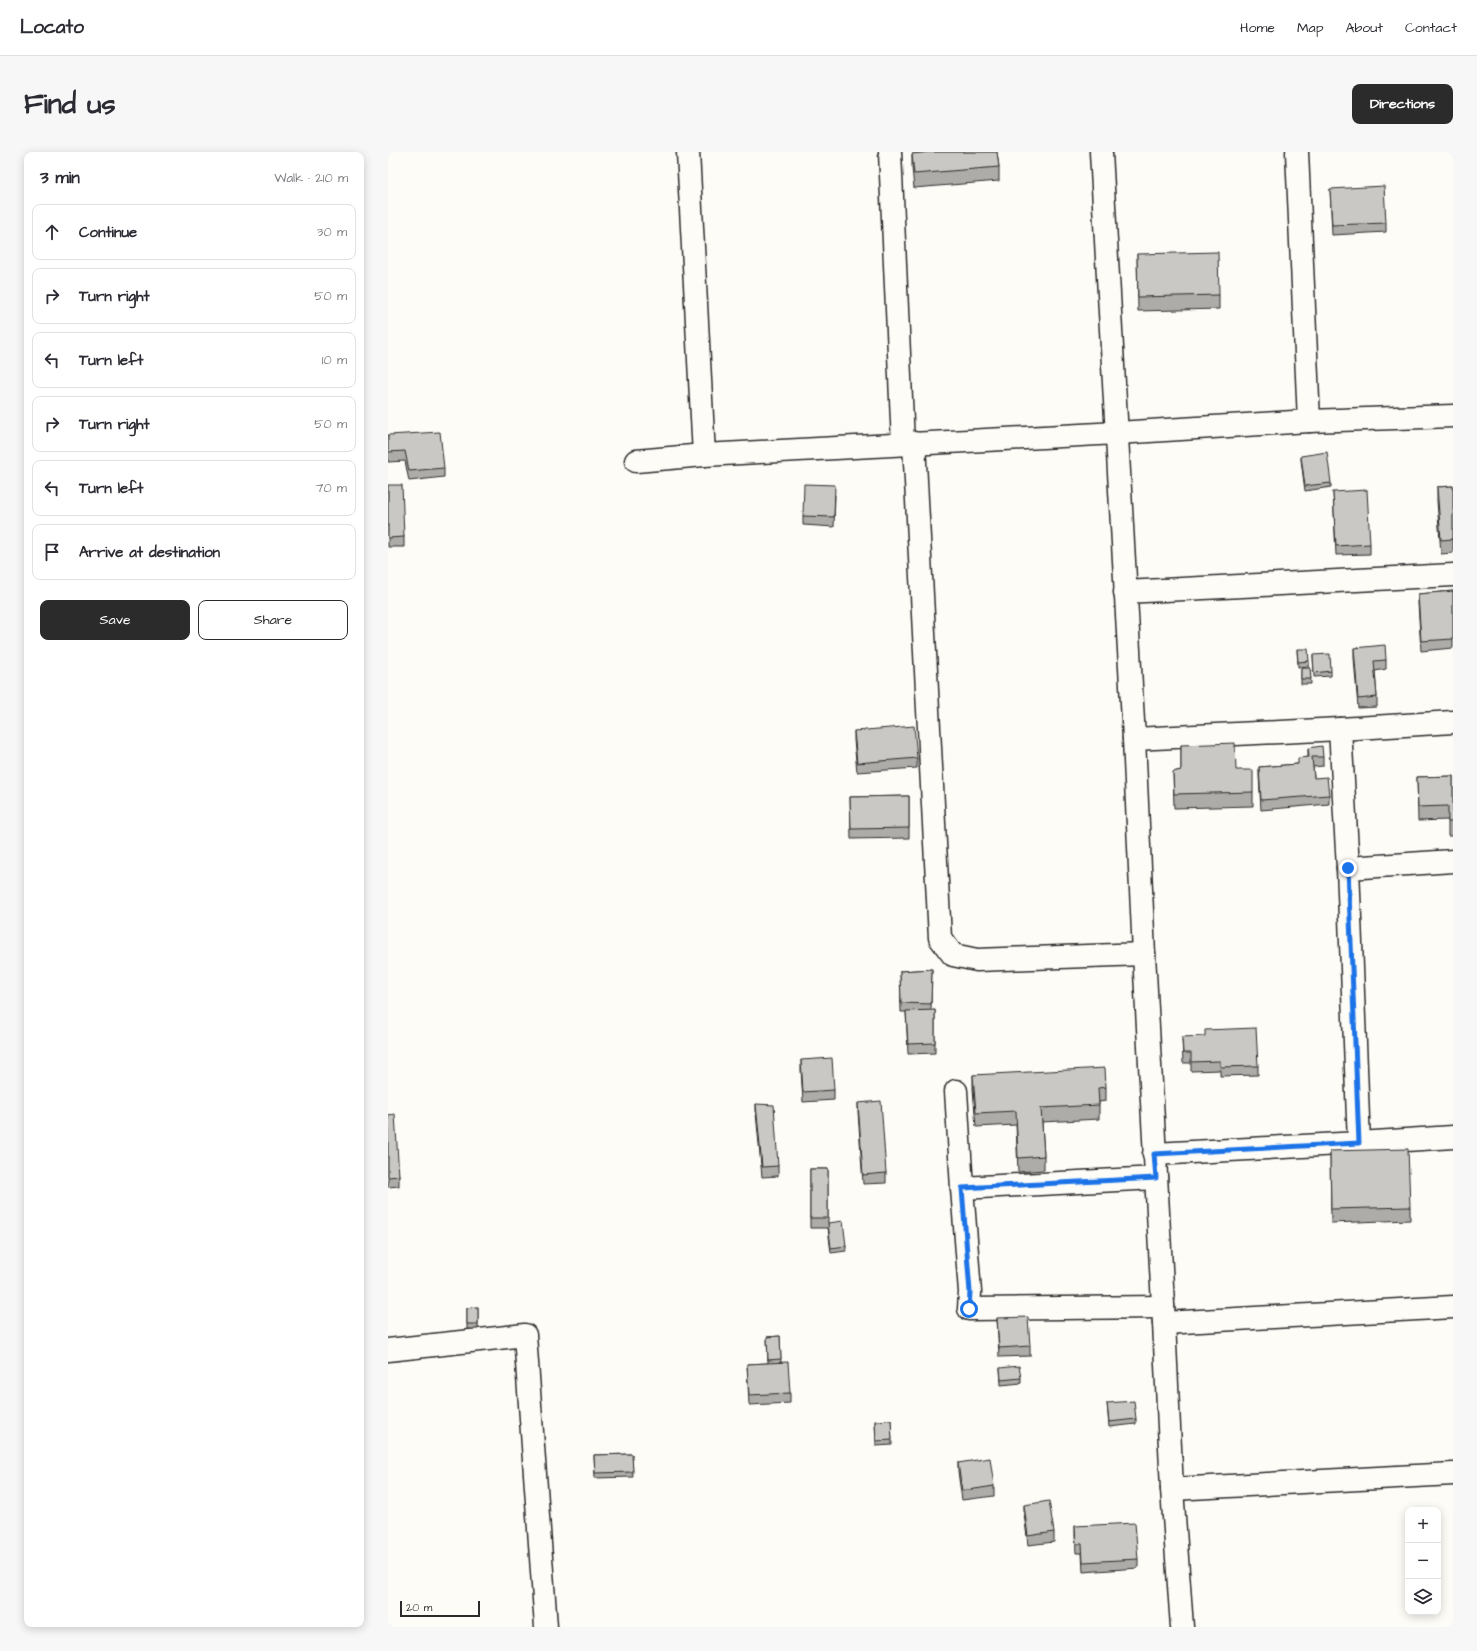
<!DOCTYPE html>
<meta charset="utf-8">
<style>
:root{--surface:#fff;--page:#f7f7f7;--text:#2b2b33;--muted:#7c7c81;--line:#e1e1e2;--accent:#2b2b2b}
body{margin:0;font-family:"Architects Daughter",sans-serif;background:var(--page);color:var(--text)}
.controls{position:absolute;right:12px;bottom:12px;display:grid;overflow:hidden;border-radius:8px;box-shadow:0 2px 10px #0003}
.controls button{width:36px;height:36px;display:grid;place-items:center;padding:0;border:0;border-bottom:1px solid var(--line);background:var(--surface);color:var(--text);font:20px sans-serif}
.scale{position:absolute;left:12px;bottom:10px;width:80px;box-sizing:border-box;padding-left:4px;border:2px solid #2b2b2b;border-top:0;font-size:11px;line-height:14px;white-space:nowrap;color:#2b2b2b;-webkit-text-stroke:3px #fdfcf7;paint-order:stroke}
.stop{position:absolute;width:12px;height:12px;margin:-9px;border:3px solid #1a73e8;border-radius:50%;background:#fff}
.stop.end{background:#1a73e8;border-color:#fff;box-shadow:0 1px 4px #0008}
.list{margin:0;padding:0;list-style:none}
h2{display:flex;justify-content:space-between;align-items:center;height:52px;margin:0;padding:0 16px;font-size:17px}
h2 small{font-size:13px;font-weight:400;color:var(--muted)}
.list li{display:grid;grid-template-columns:26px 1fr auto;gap:12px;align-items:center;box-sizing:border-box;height:56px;margin:0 8px 8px;padding:0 8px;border:1px solid var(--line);border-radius:8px}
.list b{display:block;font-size:15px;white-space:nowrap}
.list em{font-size:13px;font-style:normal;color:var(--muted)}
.actions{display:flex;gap:8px;padding:12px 16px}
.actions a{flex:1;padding:9px 0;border:1px solid var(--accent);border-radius:8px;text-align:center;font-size:14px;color:var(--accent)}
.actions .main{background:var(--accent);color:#fff}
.icon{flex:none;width:22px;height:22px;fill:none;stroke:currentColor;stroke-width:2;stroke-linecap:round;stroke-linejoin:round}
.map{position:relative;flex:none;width:1065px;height:1475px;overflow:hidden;border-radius:8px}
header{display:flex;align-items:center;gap:24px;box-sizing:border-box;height:56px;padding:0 20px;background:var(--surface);border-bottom:1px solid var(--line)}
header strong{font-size:19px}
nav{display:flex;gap:22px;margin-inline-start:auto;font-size:14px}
.intro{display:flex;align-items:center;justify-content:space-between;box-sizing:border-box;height:96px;padding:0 24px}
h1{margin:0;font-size:28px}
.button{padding:10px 18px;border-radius:8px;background:var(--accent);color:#fff;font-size:14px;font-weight:700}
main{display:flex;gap:24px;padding:0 24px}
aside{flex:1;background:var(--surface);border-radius:8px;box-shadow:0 2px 10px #0003}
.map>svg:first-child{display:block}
</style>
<header>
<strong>Locato</strong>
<nav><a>Home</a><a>Map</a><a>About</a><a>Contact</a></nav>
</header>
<div class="intro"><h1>Find us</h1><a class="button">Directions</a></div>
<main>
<aside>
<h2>3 min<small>Walk · 210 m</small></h2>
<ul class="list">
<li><svg class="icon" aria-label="ahead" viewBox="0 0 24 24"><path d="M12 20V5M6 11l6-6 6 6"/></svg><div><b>Continue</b></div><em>30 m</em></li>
<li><svg class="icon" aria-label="right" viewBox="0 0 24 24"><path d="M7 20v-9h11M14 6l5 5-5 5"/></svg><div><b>Turn right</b></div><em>50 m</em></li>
<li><svg class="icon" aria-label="left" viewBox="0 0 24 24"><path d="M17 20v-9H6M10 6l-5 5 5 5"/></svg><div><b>Turn left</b></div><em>10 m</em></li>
<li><svg class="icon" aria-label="right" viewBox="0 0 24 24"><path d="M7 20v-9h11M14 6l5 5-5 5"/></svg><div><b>Turn right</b></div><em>50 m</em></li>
<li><svg class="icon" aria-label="left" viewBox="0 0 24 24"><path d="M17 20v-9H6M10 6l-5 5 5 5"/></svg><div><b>Turn left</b></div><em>70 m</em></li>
<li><svg class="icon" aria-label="arrive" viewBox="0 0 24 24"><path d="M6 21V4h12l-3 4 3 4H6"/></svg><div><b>Arrive at destination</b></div></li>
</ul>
<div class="actions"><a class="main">Save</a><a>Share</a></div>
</aside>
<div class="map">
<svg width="1065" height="1475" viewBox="0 0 1065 1475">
<rect width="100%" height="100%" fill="#fdfcf7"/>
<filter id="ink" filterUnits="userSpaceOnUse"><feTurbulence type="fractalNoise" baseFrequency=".025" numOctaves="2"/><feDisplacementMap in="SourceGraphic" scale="8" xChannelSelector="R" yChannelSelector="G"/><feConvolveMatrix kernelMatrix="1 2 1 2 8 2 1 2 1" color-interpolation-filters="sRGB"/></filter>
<g filter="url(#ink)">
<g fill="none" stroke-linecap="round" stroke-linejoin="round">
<g stroke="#2b2b2b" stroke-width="25">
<g id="street">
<path d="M300,0L316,303L729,281L921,269L1065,264"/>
<path d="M502,0L515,292"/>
<path d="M713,0L746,587L756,802L776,1171L784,1337L794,1475"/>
<path d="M909,0L921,269"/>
<path d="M526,291L552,786L565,803L589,808L756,802"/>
<path d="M248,309L316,303"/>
<path d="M737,440L1065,423"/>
<path d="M746,587L952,577"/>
<path d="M960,716L952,577L1065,570"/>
<path d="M568,939L574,1036L768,1026"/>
<path d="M971,991L1065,985"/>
<path d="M766,1002L971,991L960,716L1065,709"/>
<path d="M574,1036L582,1140L581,1157L775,1155"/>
<path d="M776,1171L1065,1155"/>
<path d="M0,1198L137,1183L158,1475"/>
<path d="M784,1337L1065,1322"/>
</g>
</g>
<use href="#street" stroke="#fdfcf7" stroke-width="22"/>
</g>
<g fill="#adaca9" stroke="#2b2b2b">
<path d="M541,0H609L611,15V29L526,36L524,16V2Z"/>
<path d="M942,37L998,71V80L944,83Z"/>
<path d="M749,102L831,143V157L750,159Z"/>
<path d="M0,283L56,316V325L21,329L17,309L0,310Z"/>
<path d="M913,304L943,331V335L917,339L913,308Z"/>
<path d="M0,333L16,385V395H0Z"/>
<path d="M1065,334V401L1053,402L1049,349V335Z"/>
<path d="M945,340L982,392V402L948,403Z"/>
<path d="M447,343L446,375L415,373V364Z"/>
<path d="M1065,439V496L1033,499L1030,451V442Z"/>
<path d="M966,496L998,508V517L987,519L989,545V555L970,556L966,506Z"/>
<path d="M909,497L921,509V514L910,515Z"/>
<path d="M925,503L943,519V524L926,525Z"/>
<path d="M913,516H922L923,532H913Z"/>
<path d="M466,579L529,606V616L469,620L466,588Z"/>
<path d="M793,593L848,618L865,640V654L786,656L785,620L793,618Z"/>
<path d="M920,596L935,605V614L925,615L926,626L941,643V652L873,658L871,624V615L910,612L920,605Z"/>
<path d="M1065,624V684H1060V668L1030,669L1029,625Z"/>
<path d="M521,644V686L463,687L462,645Z"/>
<path d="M544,817L543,859L547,858V901L520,902L518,860H513L512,819Z"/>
<path d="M794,885L870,914V923L832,924V918L803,919V911H795Z"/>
<path d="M413,908L446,938V948L415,950L413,918Z"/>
<path d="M585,923L718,935V949L711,950V967L654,970L656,1004V1018L630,1020L628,973L588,975L585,937Z"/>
<path d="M470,951L498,1021V1031L475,1032L470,960Z"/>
<path d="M368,952L390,1014V1024L374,1025L368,961Z"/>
<path d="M0,963L11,1024V1034L0,1035Z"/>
<path d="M942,999L1022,1055V1068L943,1071Z"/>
<path d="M422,1017H440V1071L458,1094V1099L443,1101L440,1076H422Z"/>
<path d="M90,1155V1177H79V1156Z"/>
<path d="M609,1166L642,1194V1204L611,1205Z"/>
<path d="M392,1184L393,1210L402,1241V1251L361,1253L359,1212L380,1211L379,1185Z"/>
<path d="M612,1216L633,1226V1231L613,1233Z"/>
<path d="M719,1251L748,1267V1272L721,1275Z"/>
<path d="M503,1268L504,1293L488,1294L487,1269Z"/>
<path d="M244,1302L245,1325L207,1326L206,1303Z"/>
<path d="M570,1311L606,1334V1344L574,1348L570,1320Z"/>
<path d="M636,1353L666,1380V1390L640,1393L636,1362Z"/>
<path d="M687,1374L750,1407V1416L695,1420L694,1401H688L687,1384Z"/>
</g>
<g fill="#c9c8c4" stroke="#2b2b2b">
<path d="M542,0H609L611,15L526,22L524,2Z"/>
<path d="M996,34L998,71L944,73L942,37Z"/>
<path d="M830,100L831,143L750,145L749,102Z"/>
<path d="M52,280L56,316L21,319L17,299L0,300V283Z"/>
<path d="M939,300L943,331L917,334L913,304Z"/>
<path d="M416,332L447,333L446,365L415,364Z"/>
<path d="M0,333H14L16,385L0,386Z"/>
<path d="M1065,334V387L1053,388L1049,335Z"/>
<path d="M979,338L982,392L948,394L945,340Z"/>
<path d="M1065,439V487L1033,489L1030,442Z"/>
<path d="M997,493L998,508L986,509L989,545L970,547L966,496Z"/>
<path d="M909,497H920L921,509L910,510Z"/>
<path d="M942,502L943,519L926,521L925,503Z"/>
<path d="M913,516H922L923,527H913Z"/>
<path d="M526,574L529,606L469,611L466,579Z"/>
<path d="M847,591L848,618H865V640L786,642L785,620L793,618V593Z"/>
<path d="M934,594L935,605H924L926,626L939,625L941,643L873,648L871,615L910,612V606L921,605L920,596Z"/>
<path d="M1065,624V670H1060V654L1030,655L1029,625Z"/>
<path d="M521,644V676L463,677L462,645Z"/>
<path d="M544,817L543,852L513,851L512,819Z"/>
<path d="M547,858V891L520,892L518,859Z"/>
<path d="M868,876L870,914L832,915V909L803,910V901H795L794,885L817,884V878Z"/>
<path d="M444,906L446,938L415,940L413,908Z"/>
<path d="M717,916L718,935L710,936L711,953L653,956L656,1004L630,1006L628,959L588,961L585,923Z"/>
<path d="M493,949L498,1021L475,1023L470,951Z"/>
<path d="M368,952L386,953L390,1014L374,1015Z"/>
<path d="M7,962L11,1024L0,1025V963Z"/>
<path d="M1020,997L1022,1055L943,1057L942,999Z"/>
<rect x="422" y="1017" width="18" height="49"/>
<path d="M455,1069L458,1094L443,1096L440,1071Z"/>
<path d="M90,1155V1172H79V1156Z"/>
<path d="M640,1165L642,1194L611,1196L609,1166Z"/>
<path d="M392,1184L393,1207L380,1208L379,1185Z"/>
<path d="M400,1210L402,1241L361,1243L359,1212Z"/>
<path d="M631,1214L633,1226L613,1228L612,1216Z"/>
<path d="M746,1249L748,1267L721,1270L719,1251Z"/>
<path d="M503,1268L504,1288L488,1289L487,1269Z"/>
<path d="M244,1302L245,1320L207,1321L206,1303Z"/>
<path d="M602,1306L606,1334L574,1339L570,1311Z"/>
<path d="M661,1349L666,1380L640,1384L636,1353Z"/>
<path d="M747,1371L750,1407L695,1410L694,1392H688L687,1374Z"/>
</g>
</g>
<g fill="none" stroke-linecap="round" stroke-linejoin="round" filter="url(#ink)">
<path stroke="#1a73e8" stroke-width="5" d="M581,1157L582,1140L574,1036L768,1026L766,1002L971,991L960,716"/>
</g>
</svg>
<div class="controls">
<button>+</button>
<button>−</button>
<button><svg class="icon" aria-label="layers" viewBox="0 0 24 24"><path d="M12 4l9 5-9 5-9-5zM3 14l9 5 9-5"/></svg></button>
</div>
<div class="scale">20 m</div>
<div class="stop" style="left:581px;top:1157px"></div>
<div class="stop end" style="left:960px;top:716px"></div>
</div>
</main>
